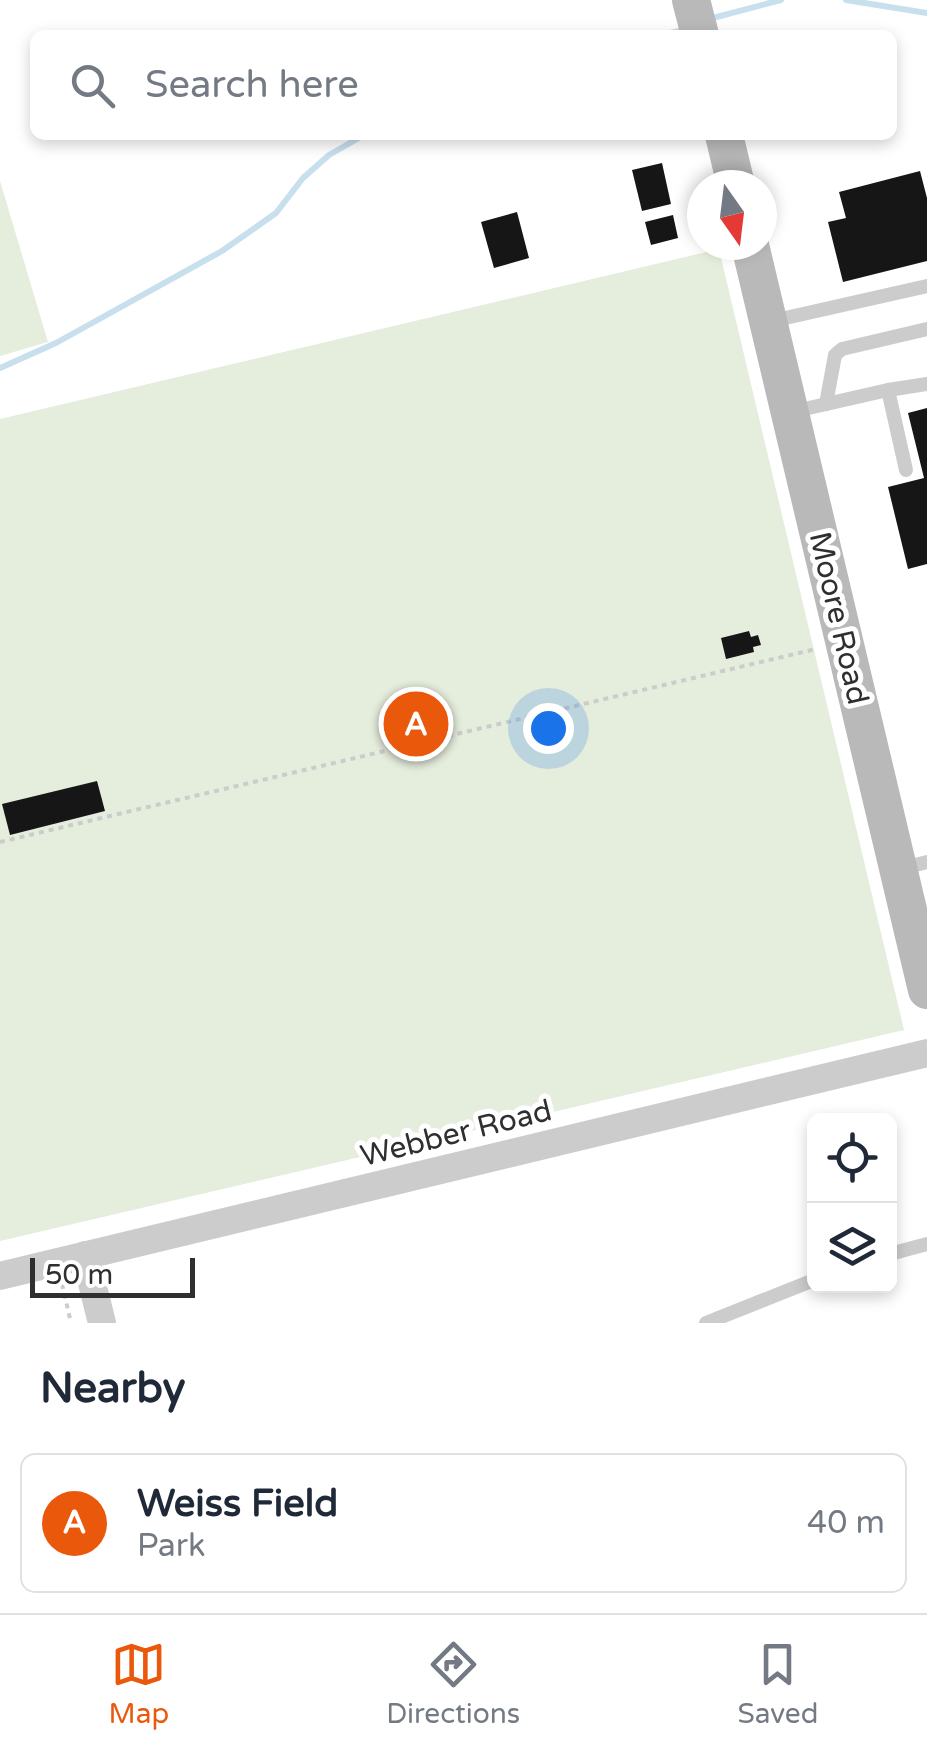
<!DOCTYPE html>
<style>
:root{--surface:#fff;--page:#f2f2f3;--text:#1f2937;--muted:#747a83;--line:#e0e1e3;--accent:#ea580c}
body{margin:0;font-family:"Varela Round",sans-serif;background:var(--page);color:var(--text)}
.controls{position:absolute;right:30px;bottom:30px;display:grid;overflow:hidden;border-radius:15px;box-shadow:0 5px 15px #0003}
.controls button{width:90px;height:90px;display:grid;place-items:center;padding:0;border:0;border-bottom:2px solid var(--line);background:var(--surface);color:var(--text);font:50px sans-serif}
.compass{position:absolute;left:687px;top:170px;width:90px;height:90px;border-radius:50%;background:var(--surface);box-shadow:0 5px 15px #0003;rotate:166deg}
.scale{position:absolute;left:30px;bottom:25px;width:165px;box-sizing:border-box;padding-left:10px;border:5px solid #2f2f2f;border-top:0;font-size:28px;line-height:35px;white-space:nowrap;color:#2f2f2f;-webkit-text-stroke:8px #fff;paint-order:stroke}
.you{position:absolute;left:548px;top:728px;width:35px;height:35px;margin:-25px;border:8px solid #fff;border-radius:50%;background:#1a73e8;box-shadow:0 0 0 15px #1a73e833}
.badge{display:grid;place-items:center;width:65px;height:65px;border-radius:50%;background:var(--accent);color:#fff;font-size:32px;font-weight:700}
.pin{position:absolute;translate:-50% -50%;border:5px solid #fff;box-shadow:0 2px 10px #0006}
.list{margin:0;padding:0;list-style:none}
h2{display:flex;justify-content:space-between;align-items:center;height:130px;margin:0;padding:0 40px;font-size:42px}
h2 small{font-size:32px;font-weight:400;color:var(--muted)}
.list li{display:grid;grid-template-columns:65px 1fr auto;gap:30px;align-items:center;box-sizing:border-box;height:140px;margin:0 20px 20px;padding:0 20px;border:2px solid var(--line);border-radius:15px}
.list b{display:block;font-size:38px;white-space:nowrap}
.list p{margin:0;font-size:32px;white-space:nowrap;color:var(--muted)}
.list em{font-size:32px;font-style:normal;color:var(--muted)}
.icon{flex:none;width:55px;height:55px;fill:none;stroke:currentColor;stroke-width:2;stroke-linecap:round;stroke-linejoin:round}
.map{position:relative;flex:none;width:927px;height:1323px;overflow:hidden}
.search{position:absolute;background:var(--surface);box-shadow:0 5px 15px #0003;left:30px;right:30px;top:30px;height:110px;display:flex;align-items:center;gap:25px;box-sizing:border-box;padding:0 35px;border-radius:15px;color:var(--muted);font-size:38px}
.sheet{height:290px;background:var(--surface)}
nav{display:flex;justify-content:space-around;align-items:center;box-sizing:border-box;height:140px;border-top:2px solid var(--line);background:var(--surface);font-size:28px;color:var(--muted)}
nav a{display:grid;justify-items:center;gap:5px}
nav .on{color:var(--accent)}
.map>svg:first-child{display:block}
</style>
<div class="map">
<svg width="927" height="1323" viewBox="0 0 927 1323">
<rect width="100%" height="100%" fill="#fff"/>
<g fill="#e5eddc">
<path d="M0,181L48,342L0,356Z"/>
<path d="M719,249L904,1030L0,1241V419Z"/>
</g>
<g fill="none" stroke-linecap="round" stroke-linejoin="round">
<g stroke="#c8dfed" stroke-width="6">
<path d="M846,0L927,13"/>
<path d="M709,19L781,0"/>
<path d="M661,35L684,30"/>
<path d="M0,368L56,343L222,251L276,213L303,178L329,155L364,135"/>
</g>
</g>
<g fill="#161616">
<path d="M662,163L671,204L642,211L632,170Z"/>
<path d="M920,171L927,198V261L843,282L828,222L846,218L839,192Z"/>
<path d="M517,212L529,258L494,268L481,222Z"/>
<path d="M673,215L678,238L651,245L645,222Z"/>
<path d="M927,408V564L908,569L888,487L924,478L908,413Z"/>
<path d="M749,631L751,637L758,635L761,645L753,647L754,652L726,659L721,638Z"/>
<path d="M97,781L105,811L10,835L2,804Z"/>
</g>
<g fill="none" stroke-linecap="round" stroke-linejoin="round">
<g stroke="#ccc" stroke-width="4" stroke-dasharray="5 5" stroke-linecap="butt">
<path d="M0,842L816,649"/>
<path d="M62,1284L71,1323"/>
</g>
<g stroke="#ccc" stroke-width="14">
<path d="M772,321L927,286"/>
<path d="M888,390L906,470"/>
<path d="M826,404L835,355L842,349L927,329"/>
<path d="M791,412L888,390L927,384"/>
<path d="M899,869L927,862"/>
<path d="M890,1254L927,1244"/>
<path d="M706,1323L814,1280"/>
</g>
<g stroke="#ccc" stroke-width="28">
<path d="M85,1255L102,1323"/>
<path d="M0,1276L927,1053"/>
</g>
<g stroke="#b9b9b9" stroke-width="38">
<path d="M691,0L700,35"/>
<path d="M724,135L736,185"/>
<path d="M750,245L927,990"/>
</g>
</g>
<g text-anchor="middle" stroke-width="10" stroke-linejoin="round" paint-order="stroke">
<g font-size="30" fill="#2f2f2f" stroke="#fff">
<text transform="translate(839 618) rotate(77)" y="10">Moore Road</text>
<text transform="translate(456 1133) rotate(-14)" y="10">Webber Road</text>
</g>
</g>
</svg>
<div class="controls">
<button><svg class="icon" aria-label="locate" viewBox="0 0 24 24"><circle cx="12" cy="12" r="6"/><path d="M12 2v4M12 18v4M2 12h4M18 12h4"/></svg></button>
<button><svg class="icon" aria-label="layers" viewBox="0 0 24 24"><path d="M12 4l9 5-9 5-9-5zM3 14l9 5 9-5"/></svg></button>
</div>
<svg class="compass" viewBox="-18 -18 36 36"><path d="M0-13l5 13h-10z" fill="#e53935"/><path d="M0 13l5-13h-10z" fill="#747a83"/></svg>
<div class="scale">50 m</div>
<div class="you"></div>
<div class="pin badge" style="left:416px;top:724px">A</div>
<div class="search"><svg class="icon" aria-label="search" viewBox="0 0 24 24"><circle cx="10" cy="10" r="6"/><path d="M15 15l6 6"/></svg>Search here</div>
</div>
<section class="sheet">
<h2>Nearby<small></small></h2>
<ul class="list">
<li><span class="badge">A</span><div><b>Weiss Field</b><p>Park</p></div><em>40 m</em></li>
</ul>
</section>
<nav>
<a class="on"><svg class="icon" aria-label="map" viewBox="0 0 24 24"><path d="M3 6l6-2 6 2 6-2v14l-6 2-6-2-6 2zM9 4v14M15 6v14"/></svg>Map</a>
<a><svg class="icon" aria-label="directions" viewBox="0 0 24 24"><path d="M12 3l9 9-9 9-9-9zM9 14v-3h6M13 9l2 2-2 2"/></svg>Directions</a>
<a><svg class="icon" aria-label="saved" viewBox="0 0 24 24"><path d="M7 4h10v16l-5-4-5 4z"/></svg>Saved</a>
</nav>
